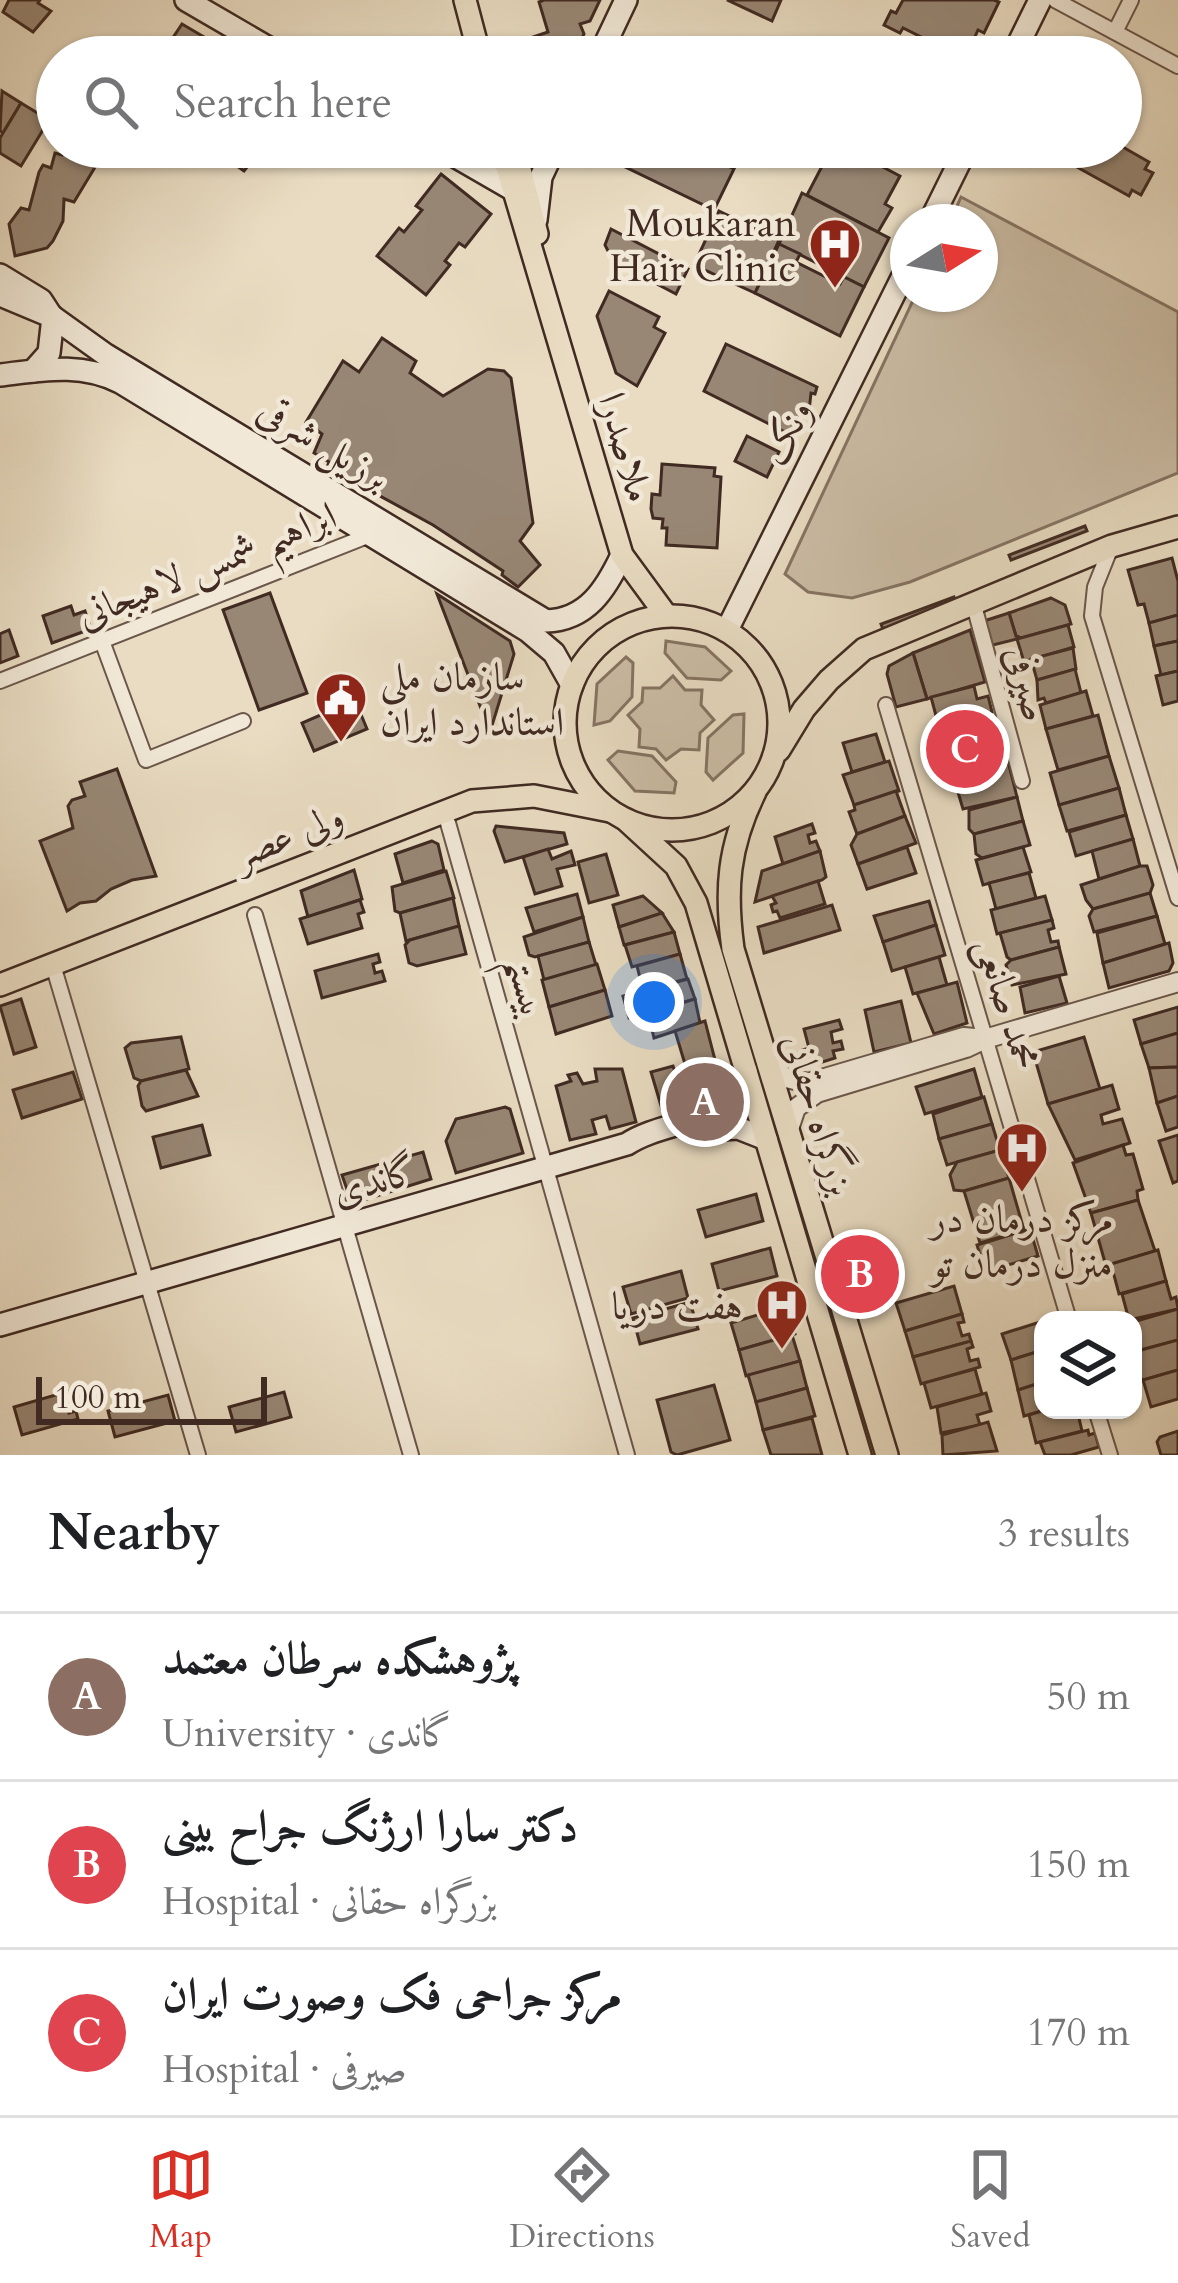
<!DOCTYPE html>
<meta charset="utf-8">
<style>
:root{--surface:#fff;--page:#f6f6f6;--text:#202124;--muted:#757577;--line:#e0e0e0;--accent:#d93025}
body{margin:0;font-family:Cardo,Amiri,serif;background:var(--page);color:var(--text)}
.controls{position:absolute;right:36px;bottom:36px;display:grid;overflow:hidden;border-radius:24px;box-shadow:0 3px 9px #0004}
.controls button{width:108px;height:108px;display:grid;place-items:center;padding:0;border:0;border-bottom:3px solid var(--line);background:var(--surface);color:var(--text);font:60px sans-serif}
.compass{position:absolute;left:890px;top:204px;width:108px;height:108px;border-radius:50%;background:var(--surface);box-shadow:0 3px 9px #0004;rotate:79deg}
.scale{position:absolute;left:36px;bottom:30px;width:231px;box-sizing:border-box;padding-left:12px;border:6px solid #402a22;border-top:0;font-size:33px;line-height:42px;white-space:nowrap;color:#402a22;-webkit-text-stroke:9px #f1e8d7;paint-order:stroke}
.you{position:absolute;left:654px;top:1002px;width:42px;height:42px;margin:-30px;border:9px solid #fff;border-radius:50%;background:#1a73e8;box-shadow:0 0 0 18px #1a73e833}
.badge{display:grid;place-items:center;width:78px;height:78px;border-radius:50%;background:var(--accent);color:#fff;font-size:39px;font-weight:700}
.pin{position:absolute;translate:-50% -50%;border:6px solid #fff;box-shadow:0 3px 12px #0006}
.list{margin:0;padding:0;list-style:none}
h2{display:flex;justify-content:space-between;align-items:center;height:156px;margin:0;padding:0 48px;font-size:51px}
h2 small{font-size:39px;font-weight:400;color:var(--muted)}
.list li{display:grid;grid-template-columns:78px 1fr auto;gap:36px;align-items:center;box-sizing:border-box;height:168px;padding:0 48px;border-top:3px solid var(--line)}
.list b{display:block;font-size:45px;white-space:nowrap}
.list p{margin:0;font-size:39px;white-space:nowrap;color:var(--muted)}
.list em{font-size:39px;font-style:normal;color:var(--muted)}
.icon{flex:none;width:66px;height:66px;fill:none;stroke:currentColor;stroke-width:2;stroke-linecap:round;stroke-linejoin:round}
.map{position:relative;flex:none;width:1178px;height:1455px;overflow:hidden}
.search{position:absolute;background:var(--surface);box-shadow:0 3px 9px #0004;left:36px;right:36px;top:36px;height:132px;display:flex;align-items:center;gap:30px;box-sizing:border-box;padding:0 42px;border-radius:66px;color:var(--muted);font-size:45px}
.sheet{height:660px;background:var(--surface)}
nav{display:flex;justify-content:space-around;align-items:center;box-sizing:border-box;height:168px;border-top:3px solid var(--line);background:var(--surface);font-size:33px;color:var(--muted)}
nav a{display:grid;justify-items:center;gap:6px}
nav .on{color:var(--accent)}
.map>svg:first-child{display:block}
</style>
<div class="map">
<svg width="1178" height="1455" viewBox="0 0 1178 1455">
<rect width="100%" height="100%" fill="#e9dcc2"/>
<filter id="stains"><feTurbulence type="fractalNoise" baseFrequency=".00167" numOctaves="4"/><feColorMatrix values="0 0 0 0 .2 0 0 0 0 .09 0 0 0 0 .02 0 0 0 .5 -.17"/></filter>
<radialGradient id="worn" r=".72"><stop offset=".6" stop-color="#630" stop-opacity="0"/><stop offset="1" stop-color="#630" stop-opacity=".3"/></radialGradient>
<g fill="#ccbea7" stroke="#867464" stroke-width="3">
<path d="M961,197L1178,312V473L910,582L852,598L808,592L785,574L916,294H980V222H950Z"/>
<path d="M666,641L705,647L731,671L721,680L687,678L665,653Z"/>
<path d="M626,657L633,663L632,697L610,721L594,725L597,684Z"/>
<path d="M673,676L685,690H702L701,705L714,720L700,733L699,750L681,749L666,760L656,749L639,747L640,729L628,715L642,702L643,688H660Z"/>
<path d="M744,714L743,753L713,780L706,772L708,738L733,715Z"/>
<path d="M618,751L652,756L676,782L674,793L635,791L608,760Z"/>
</g>
<g fill="#988775" stroke="#402a22" stroke-width="3">
<path d="M9,0H40L38,3L51,11L33,32L3,12Z"/>
<path d="M544,0H600L590,21L580,24L584,34L572,57H529L527,49L534,43L533,37L548,32L539,2Z"/>
<path d="M727,0H781L772,21Z"/>
<path d="M903,0H994L999,2L984,33L978,30L970,48L977,51L974,57H951L953,53L903,28L900,33L884,25L891,11L896,13Z"/>
<path d="M182,24L238,57H160Z"/>
<path d="M628,39L665,57H618Z"/>
<path d="M2,91L21,103L3,133L0,131Z"/>
<path d="M21,103L49,120L21,166L0,153V138Z"/>
<path d="M1121,146L1149,162L1145,169L1153,173L1141,195L1132,190L1129,196L1048,151L1050,147Z"/>
<path d="M64,147H92L103,154L74,202L64,199L63,221L53,241L47,248L15,256L9,224L21,208L29,210L39,172L43,165L51,168L55,153L62,155Z"/>
<path d="M210,147H263L244,171Z"/>
<path d="M622,147H689L734,169L714,210L615,162Z"/>
<path d="M832,147H845L863,155L866,148L875,152L873,158L883,163L881,166L900,176L885,204L892,208L878,232L807,195Z"/>
<path d="M441,174L491,214L465,247L459,243L445,261L450,265L426,295L377,256L399,228L404,232L422,210L416,206Z"/>
<path d="M802,193L889,238L864,287L779,244Z"/>
<path d="M719,211L779,240L755,293L694,265Z"/>
<path d="M611,229L688,269L676,294L613,261L605,245Z"/>
<path d="M779,244L800,254L796,262L840,284L844,277L864,287L840,336L755,293Z"/>
<path d="M609,291L659,317L654,327L665,333L637,386L616,373L597,316Z"/>
<path d="M382,338L416,361L410,373L443,396L488,369L504,371L511,378L533,523L520,541L540,565L518,587L502,575L503,571L433,525L327,467L329,462L314,453L322,434L306,422L343,361L359,372Z"/>
<path d="M726,344L817,387L815,394L811,393L809,411L795,427V437L704,391Z"/>
<path d="M747,436L779,452L767,477L735,461Z"/>
<path d="M662,464L715,468L714,476L721,477L717,548L666,545L667,528H662L663,519L653,518L651,509L652,494L660,495Z"/>
<path d="M1085,526L1087,531L1011,560L1009,555Z"/>
<path d="M1172,558L1178,581V615L1149,623L1144,604L1138,605L1128,570Z"/>
<path d="M270,593L307,693L259,710L223,610Z"/>
<path d="M437,594L510,641L514,654L490,732Z"/>
<path d="M954,597L956,602L883,629L881,624Z"/>
<path d="M1051,598L1065,605L1071,624L1021,638L1016,636L1009,613Z"/>
<path d="M71,606L74,615L85,611L91,629L52,643L43,616Z"/>
<path d="M1009,613L1016,636L1021,638L989,646L984,631L987,620Z"/>
<path d="M1178,615V641L1154,646L1149,623Z"/>
<path d="M1068,625L1074,647L1024,662L1017,639Z"/>
<path d="M9,630L18,656L0,663V634Z"/>
<path d="M970,630L985,682L927,699L913,653Z"/>
<path d="M1178,641V671L1161,675L1154,646Z"/>
<path d="M1073,648L1076,669L1037,680L1031,659Z"/>
<path d="M913,653L927,699L896,707L887,674L889,666Z"/>
<path d="M1075,669L1081,693L1046,703L1044,698L1038,700L1037,680Z"/>
<path d="M1178,671V701L1163,705L1156,676Z"/>
<path d="M974,686L977,699L988,696L992,712L983,715L987,730L943,742L931,697Z"/>
<path d="M1086,691L1093,716L1046,729L1040,705Z"/>
<path d="M355,700L367,729L314,751L302,723Z"/>
<path d="M1098,715L1109,756L1058,770L1046,729Z"/>
<path d="M999,726L1017,797L963,809L943,742Z"/>
<path d="M876,734L885,762L852,772L843,743Z"/>
<path d="M1109,756L1119,788L1059,805L1050,773Z"/>
<path d="M889,761L899,791L854,805L843,775Z"/>
<path d="M117,769L156,876L132,880L111,889L96,901L80,903L67,911L40,841L73,828L68,806L72,800L85,796L80,782Z"/>
<path d="M1119,788L1126,815L1067,831L1059,805Z"/>
<path d="M896,791L905,816L857,834L849,812L855,810L854,805Z"/>
<path d="M1017,797L1023,821L974,834L969,829V810Z"/>
<path d="M1126,815L1133,839L1076,856L1069,832Z"/>
<path d="M905,816L916,843L858,864L851,845L857,834Z"/>
<path d="M1023,821L1030,845L982,858L976,854L974,834Z"/>
<path d="M812,824L815,833L808,835L810,843L816,841L820,851L783,864L775,837Z"/>
<path d="M496,826L564,833L567,844L505,862L494,831Z"/>
<path d="M1133,839L1140,866L1099,879L1092,851Z"/>
<path d="M432,841L438,844L444,870L403,883L395,854Z"/>
<path d="M907,847L916,873L867,889L858,864Z"/>
<path d="M1023,847L1031,872L983,885L976,860Z"/>
<path d="M548,849L552,859L571,851L575,865L557,869L562,886L535,894L523,857Z"/>
<path d="M820,851L826,877L822,880L755,902L762,871Z"/>
<path d="M606,854L618,895L589,903L578,862Z"/>
<path d="M1140,866H1147L1153,885L1150,893L1093,909L1086,900L1081,885Z"/>
<path d="M354,870L362,899L308,917L301,891Z"/>
<path d="M446,871L454,898L400,913L395,911L392,887Z"/>
<path d="M1029,873L1036,898L996,909L989,883Z"/>
<path d="M818,881L825,904L780,918L777,911L773,912L771,905L776,903L772,896Z"/>
<path d="M1150,893L1157,916L1094,932L1089,916L1093,909Z"/>
<path d="M577,894L583,917L534,932L526,908Z"/>
<path d="M643,896L662,913L619,927L613,905Z"/>
<path d="M1045,896L1052,920L997,934L991,910Z"/>
<path d="M453,898L459,926L406,941L400,913Z"/>
<path d="M360,900L364,912L358,914L362,928L308,944L300,919Z"/>
<path d="M929,901L936,925L883,942L874,916Z"/>
<path d="M832,905L840,930L764,953L758,927Z"/>
<path d="M662,913L674,932L624,945L619,927Z"/>
<path d="M1157,916L1165,944L1103,963L1097,933Z"/>
<path d="M583,917L589,942L535,957L529,955L524,937Z"/>
<path d="M1052,920L1054,928L1048,930L1051,942L1058,941L1059,947L1011,960L1007,957L1000,933Z"/>
<path d="M936,925L945,955L892,971L883,942Z"/>
<path d="M459,926L466,954L417,966L409,963L405,945L410,940Z"/>
<path d="M674,932L680,954L632,967L625,945Z"/>
<path d="M589,942L596,965L544,980L538,956Z"/>
<path d="M1169,943L1173,963L1169,971L1109,988L1103,963Z"/>
<path d="M1059,947L1066,974L1012,985L1006,965L1011,960Z"/>
<path d="M378,954L380,962L373,964L375,973L382,971L385,981L322,998L315,971Z"/>
<path d="M680,954L687,979L643,990L637,966Z"/>
<path d="M939,957L947,985L913,994L905,967Z"/>
<path d="M597,964L605,990L549,1007L542,980Z"/>
<path d="M1059,976L1067,1003L1025,1013L1020,987Z"/>
<path d="M688,979L695,999L629,1018L623,996Z"/>
<path d="M957,982L967,1023L934,1034L917,993Z"/>
<path d="M605,990L612,1016L556,1034L549,1007Z"/>
<path d="M21,999L36,1047L14,1054L0,1006Z"/>
<path d="M695,999L700,1023L654,1038L648,1013Z"/>
<path d="M901,1001L911,1043L874,1052L865,1010Z"/>
<path d="M1178,1007V1033L1141,1044L1134,1020Z"/>
<path d="M839,1020L842,1029L831,1032L833,1043L841,1041L843,1049L833,1051L835,1058L810,1066L803,1050L809,1048L804,1029Z"/>
<path d="M705,1021L715,1060L685,1064L675,1031Z"/>
<path d="M1178,1033V1067L1149,1068L1141,1044Z"/>
<path d="M181,1037L189,1069L141,1081L134,1078L125,1048L131,1043Z"/>
<path d="M1084,1037L1100,1089L1048,1104L1033,1052Z"/>
<path d="M710,1061L718,1090L710,1100L662,1109L651,1072L673,1066L676,1075L688,1072L685,1064Z"/>
<path d="M1178,1067V1096L1157,1103L1149,1068Z"/>
<path d="M595,1069H622L636,1122L610,1129L606,1116L592,1120L596,1134L570,1140L556,1086L571,1081L568,1075L577,1073L583,1084L597,1081Z"/>
<path d="M974,1069L982,1097L925,1114L916,1087Z"/>
<path d="M186,1070L198,1096L146,1111L142,1106L138,1086L141,1081Z"/>
<path d="M73,1072L82,1099L22,1118L13,1090Z"/>
<path d="M1112,1085L1119,1109L1101,1115L1103,1124L1122,1119L1130,1143L1075,1160L1048,1104Z"/>
<path d="M1178,1096V1127L1166,1131L1157,1103Z"/>
<path d="M984,1097L992,1124L939,1139L933,1114Z"/>
<path d="M505,1107L510,1109L523,1153L456,1173L446,1141L456,1119Z"/>
<path d="M992,1124L1000,1150L947,1165L939,1139Z"/>
<path d="M202,1125L210,1155L161,1168L153,1137Z"/>
<path d="M1178,1135V1181L1173,1183L1159,1141Z"/>
<path d="M1123,1145L1126,1155L1133,1154L1143,1189L1137,1191L1138,1200L1091,1213L1073,1163Z"/>
<path d="M1000,1150L1009,1178L964,1191L954,1190L950,1175L957,1162Z"/>
<path d="M423,1152L431,1179L357,1202L350,1198L342,1175Z"/>
<path d="M1009,1178L1024,1230L980,1243L964,1191Z"/>
<path d="M756,1194L763,1221L706,1237L698,1210Z"/>
<path d="M1138,1200L1155,1251L1106,1266L1091,1213Z"/>
<path d="M1030,1229L1038,1256L985,1272L977,1245Z"/>
<path d="M770,1248L777,1276L719,1291L712,1264Z"/>
<path d="M1158,1250L1166,1281L1119,1294L1111,1264Z"/>
<path d="M681,1271L688,1298L631,1314L623,1287Z"/>
<path d="M1166,1281L1171,1299L1176,1297L1178,1309L1129,1320L1122,1294Z"/>
<path d="M954,1286L962,1314L905,1331L896,1303Z"/>
<path d="M690,1302L698,1329L640,1344L633,1318Z"/>
<path d="M787,1306L795,1334L739,1350L731,1323Z"/>
<path d="M1178,1309V1340L1133,1352V1322Z"/>
<path d="M962,1314L964,1322L958,1323L962,1336L969,1334L971,1341L913,1357L905,1331Z"/>
<path d="M1043,1321V1350L1011,1360L1002,1334Z"/>
<path d="M792,1335L800,1361L746,1376L739,1350Z"/>
<path d="M1178,1340V1370L1143,1380L1139,1377L1134,1352Z"/>
<path d="M971,1341L973,1347L967,1349L970,1361L978,1359L980,1367L921,1384L913,1357Z"/>
<path d="M1043,1350V1382L1018,1390L1011,1360Z"/>
<path d="M800,1361L807,1388L756,1402L748,1375Z"/>
<path d="M975,1369L982,1394L931,1408L924,1383Z"/>
<path d="M1178,1370V1399L1151,1407L1143,1380Z"/>
<path d="M1043,1382L1045,1410L1024,1416L1018,1390Z"/>
<path d="M714,1385L730,1440L677,1455L671,1452L657,1400Z"/>
<path d="M807,1388L815,1416L763,1430L756,1402Z"/>
<path d="M69,1391L71,1398L66,1400L69,1413L76,1411L78,1419L22,1435L14,1407Z"/>
<path d="M284,1392L291,1417L236,1432L229,1407Z"/>
<path d="M986,1393L991,1411L977,1415L980,1425L941,1433L937,1407Z"/>
<path d="M168,1395L175,1421L115,1437L108,1411Z"/>
<path d="M1045,1410H1077L1082,1431L1036,1443L1029,1415Z"/>
<path d="M812,1418L822,1455H771L763,1430Z"/>
<path d="M988,1422L997,1451L943,1455L942,1435Z"/>
<path d="M1088,1430L1089,1435L1095,1433L1099,1447L1071,1455H1045L1040,1442Z"/>
<path d="M1178,1431V1455H1161L1157,1442L1160,1437Z"/>
</g>
<g fill="none" stroke-linecap="round" stroke-linejoin="round">
<g stroke="#6a564a" stroke-width="18">
<g id="minor">
<path d="M1055,0L1178,66"/>
<path d="M1115,32L1131,0"/>
<path d="M1111,547L1095,587L1092,616L1178,898"/>
<path d="M973,602L1022,781"/>
<path d="M102,641L146,760L243,721"/>
<path d="M0,681L370,535"/>
<path d="M886,705L1069,1320"/>
<path d="M448,823L627,1455"/>
<path d="M255,915L411,1455"/>
<path d="M53,965L198,1455"/>
<path d="M1096,1410L1110,1455"/>
</g>
</g>
<g stroke="#6a564a" stroke-width="22">
<g id="tertiary">
<path d="M985,1039L1178,982"/>
<path d="M767,1063L786,1078L808,1083L964,1037L985,1039L966,1048L817,1093L796,1108L788,1132"/>
</g>
</g>
<g stroke="#402a22" stroke-width="26">
<g id="secondary">
<path d="M186,0L284,57"/>
<path d="M599,57L626,0"/>
<path d="M1012,57L1040,0"/>
<path d="M439,147L510,188"/>
<path d="M536,220L541,177L555,147"/>
<path d="M930,222L967,147"/>
<path d="M0,275L41,300L52,317"/>
<path d="M0,295L53,317L106,355L546,621C587,620 606,589 622,555"/>
<path d="M33,371L49,353L53,317"/>
<path d="M0,375C42,370 80,362 120,382L528,631L554,653L572,685"/>
<path d="M727,630L908,266"/>
<path d="M692,1131L738,1128L766,1139"/>
<path d="M0,1325L627,1144C667,1118 731,1126 746,1071"/>
</g>
</g>
<g stroke="#402a22" stroke-width="26">
<g id="primary">
<path d="M465,0L480,57"/>
<path d="M501,147L622,555L666,615"/>
<path d="M514,147L537,234"/>
<circle cx="672" cy="723" r="107"/>
<path d="M779,750L804,709L829,680L864,649L1112,546L1178,527"/>
<path d="M755,792C728,847 725,890 733,949L887,1455"/>
<path d="M626,820L676,866L696,903L860,1455"/>
<path d="M0,985L472,801L534,796L610,811"/>
</g>
</g>
<use href="#minor" stroke="#f1e8d7" stroke-width="14"/>
<use href="#tertiary" stroke="#f1e8d7" stroke-width="18"/>
<use href="#secondary" stroke="#f1e8d7" stroke-width="21"/>
<use href="#primary" stroke="#e9dcc2" stroke-width="21"/>
</g>
<defs>
<g id="hospital-pin" transform="scale(2.7)"><path d="M0 17L-7.5 6A9.5 9.5 0 1 1 7.5 6Z" fill="#8f2418" stroke="#f1e8d7"/><path d="M-5-5h3v3.5h4V-5h3V5h-3V1.5h-4V5h-3Z" fill="#fff"/></g>
<g id="civic-pin" transform="scale(2.7)"><path d="M0 17L-7.5 6A9.5 9.5 0 1 1 7.5 6Z" fill="#8f2418" stroke="#f1e8d7"/><path d="M-.6-6.5H3V-4.5H.6V-3L4-1V1h2V6H-6V1h2V-1L-.6-3ZM-1.2 2.5V6h2.4V2.5Z" fill="#fff"/></g>
</defs>
<g fill-rule="evenodd">
<use href="#hospital-pin" x="835" y="244"/>
<use href="#civic-pin" x="341" y="698"/>
<use href="#hospital-pin" x="1022" y="1148"/>
<use href="#hospital-pin" x="782" y="1305"/>
</g>
<g text-anchor="middle" stroke-width="9" stroke-linejoin="round" paint-order="stroke">
<g font-size="39" fill="#402a22" stroke="#f1e8d7" text-anchor="end">
<text x="796" y="236">Moukaran<tspan x="796" dy="45">Hair Clinic</tspan></text>
<text x="380" y="690" text-anchor="start">سازمان ملی<tspan x="380" dy="45">استاندارد ایران</tspan></text>
<text x="1022" y="1232" text-anchor="middle">مرکز درمان در<tspan x="1022" dy="45">منزل درمان تو</tspan></text>
<text x="743" y="1319">هفت دریا</text>
</g>
<g font-size="39" fill="#402a22" stroke="#f1e8d7">
<text transform="translate(785 432) rotate(-64)" y="14">ونک</text>
<text transform="translate(324 442) rotate(31)" y="14">برزیل شرقی</text>
<text transform="translate(627 447) rotate(74)" y="14">ملاصدرا</text>
<text transform="translate(206 564) rotate(-22)" y="14">ابراهیم شمس لاهیجانی</text>
<text transform="translate(1029 683) rotate(75)" y="14">صیرفی</text>
<text transform="translate(288 834) rotate(-22)" y="14">ولی عصر</text>
<text transform="translate(528 986) rotate(74)" y="14">بیستم</text>
<text transform="translate(1009 1003) rotate(73)" y="14">محمد صانعی</text>
<text transform="translate(820 1114) rotate(73)" y="14">بزرگراه حقانی</text>
<text transform="translate(374 1180) rotate(-16)" y="14">گاندی</text>
</g>
</g>
<rect width="100%" height="100%" filter="url(#stains)"/>
<rect width="100%" height="100%" fill="url(#worn)"/>
</svg>
<div class="controls">
<button><svg class="icon" aria-label="layers" viewBox="0 0 24 24"><path d="M12 4l9 5-9 5-9-5zM3 14l9 5 9-5"/></svg></button>
</div>
<svg class="compass" viewBox="-18 -18 36 36"><path d="M0-13l5 13h-10z" fill="#e53935"/><path d="M0 13l5-13h-10z" fill="#757577"/></svg>
<div class="scale">100 m</div>
<div class="you"></div>
<div class="pin badge" style="left:705px;top:1102px;background:#8d6e63">A</div>
<div class="pin badge" style="left:860px;top:1274px;background:#e0444e">B</div>
<div class="pin badge" style="left:965px;top:749px;background:#e0444e">C</div>
<div class="search"><svg class="icon" aria-label="search" viewBox="0 0 24 24"><circle cx="10" cy="10" r="6"/><path d="M15 15l6 6"/></svg>Search here</div>
</div>
<section class="sheet">
<h2>Nearby<small>3 results</small></h2>
<ul class="list">
<li><span class="badge" style="background:#8d6e63">A</span><div><b>پژوهشکده سرطان معتمد</b><p>University · گاندی</p></div><em>50 m</em></li>
<li><span class="badge" style="background:#e0444e">B</span><div><b>دکتر سارا ارژنگ جراح بینی</b><p>Hospital · بزرگراه حقانی</p></div><em>150 m</em></li>
<li><span class="badge" style="background:#e0444e">C</span><div><b>مرکز جراحی فک وصورت ایران</b><p>Hospital · صیرفی</p></div><em>170 m</em></li>
</ul>
</section>
<nav>
<a class="on"><svg class="icon" aria-label="map" viewBox="0 0 24 24"><path d="M3 6l6-2 6 2 6-2v14l-6 2-6-2-6 2zM9 4v14M15 6v14"/></svg>Map</a>
<a><svg class="icon" aria-label="directions" viewBox="0 0 24 24"><path d="M12 3l9 9-9 9-9-9zM9 14v-3h6M13 9l2 2-2 2"/></svg>Directions</a>
<a><svg class="icon" aria-label="saved" viewBox="0 0 24 24"><path d="M7 4h10v16l-5-4-5 4z"/></svg>Saved</a>
</nav>
